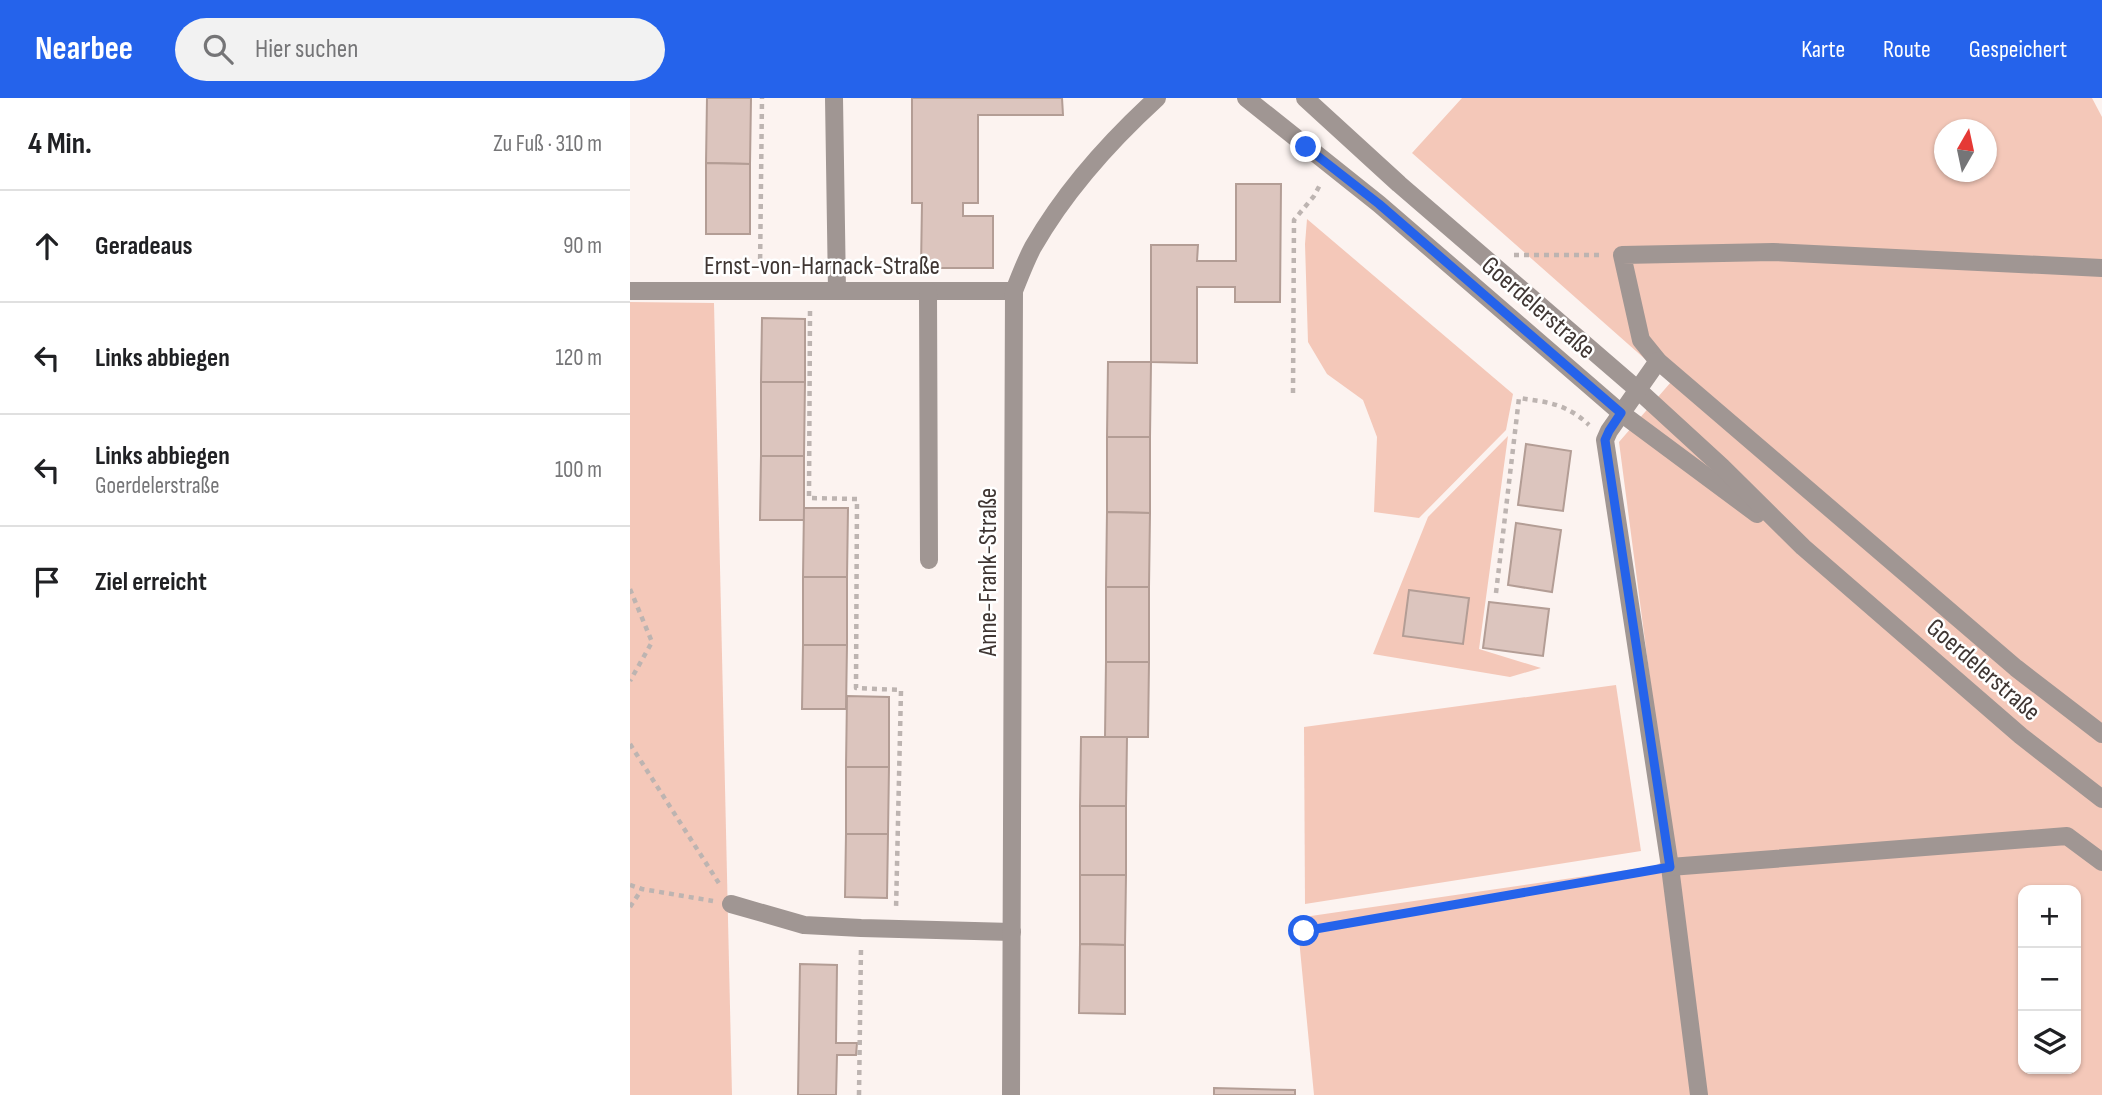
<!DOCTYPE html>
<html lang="de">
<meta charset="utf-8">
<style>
:root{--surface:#fff;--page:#f2f2f2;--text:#202124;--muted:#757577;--line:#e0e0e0;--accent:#2563eb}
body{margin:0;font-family:"Sofia Sans Condensed",sans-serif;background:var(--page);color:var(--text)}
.controls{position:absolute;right:21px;bottom:21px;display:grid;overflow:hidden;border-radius:14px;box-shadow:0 2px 5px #0004}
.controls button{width:63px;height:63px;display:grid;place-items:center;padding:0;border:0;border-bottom:2px solid var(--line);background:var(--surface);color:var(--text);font:35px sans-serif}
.compass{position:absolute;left:1304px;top:21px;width:63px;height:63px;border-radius:50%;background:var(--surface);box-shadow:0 2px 5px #0004;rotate:9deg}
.stop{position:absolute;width:21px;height:21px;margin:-16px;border:5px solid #2563eb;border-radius:50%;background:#fff}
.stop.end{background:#2563eb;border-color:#fff;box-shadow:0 2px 7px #0008}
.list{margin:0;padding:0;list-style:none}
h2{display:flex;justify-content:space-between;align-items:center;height:91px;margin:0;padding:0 28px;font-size:30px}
h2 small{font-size:23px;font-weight:400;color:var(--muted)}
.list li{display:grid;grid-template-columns:46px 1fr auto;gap:21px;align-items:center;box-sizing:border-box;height:112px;padding:0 28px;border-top:2px solid var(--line)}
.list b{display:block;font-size:26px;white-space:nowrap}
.list p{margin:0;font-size:23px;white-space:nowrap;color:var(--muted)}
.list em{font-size:23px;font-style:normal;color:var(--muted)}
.icon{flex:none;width:38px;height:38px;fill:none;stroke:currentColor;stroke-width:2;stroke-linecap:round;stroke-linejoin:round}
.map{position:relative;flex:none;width:1472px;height:997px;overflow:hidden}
header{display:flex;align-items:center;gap:42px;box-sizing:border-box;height:98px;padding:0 35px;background:var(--accent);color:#fff}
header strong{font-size:33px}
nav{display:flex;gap:38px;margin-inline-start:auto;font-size:24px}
.search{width:490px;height:63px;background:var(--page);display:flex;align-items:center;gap:18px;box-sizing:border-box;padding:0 24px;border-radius:38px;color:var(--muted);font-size:26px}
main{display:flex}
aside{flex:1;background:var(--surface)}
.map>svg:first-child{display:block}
</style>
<header>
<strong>Nearbee</strong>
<div class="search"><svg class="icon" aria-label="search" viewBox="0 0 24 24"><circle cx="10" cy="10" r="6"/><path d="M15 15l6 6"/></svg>Hier suchen</div>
<nav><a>Karte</a><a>Route</a><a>Gespeichert</a></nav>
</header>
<main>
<aside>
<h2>4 Min.<small>Zu Fuß · 310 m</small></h2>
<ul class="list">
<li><svg class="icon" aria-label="ahead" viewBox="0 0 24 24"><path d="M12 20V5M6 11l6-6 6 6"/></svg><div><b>Geradeaus</b></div><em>90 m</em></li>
<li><svg class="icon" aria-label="left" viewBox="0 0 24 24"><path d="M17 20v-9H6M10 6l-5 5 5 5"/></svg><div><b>Links abbiegen</b></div><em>120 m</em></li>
<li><svg class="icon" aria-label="left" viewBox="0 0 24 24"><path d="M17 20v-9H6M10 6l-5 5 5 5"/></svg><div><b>Links abbiegen</b><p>Goerdelerstraße</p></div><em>100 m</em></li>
<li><svg class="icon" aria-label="arrive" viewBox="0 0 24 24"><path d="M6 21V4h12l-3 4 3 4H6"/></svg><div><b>Ziel erreicht</b></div></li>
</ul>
</aside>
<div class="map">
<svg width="1472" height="997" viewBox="0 0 1472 997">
<rect width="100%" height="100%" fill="#fcf3f0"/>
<g fill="#f4c8b9" fill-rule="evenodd">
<path d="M832,0H1462L1472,19V997H684L667,820L1025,768L1043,757L989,344L1041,284L782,55ZM1314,32H1356V74H1314ZM1393,792H1446V971H1393Z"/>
<path d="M677,121L883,296L876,332L789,420L744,414L747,339L733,302L697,276L678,244L675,146Z"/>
<path d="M0,204L84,205L102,997H0Z"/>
<path d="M878,338L849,551L911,570L880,579L743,556L798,419Z"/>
<path d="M986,587L1011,753L675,806L674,629Z"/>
</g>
<g fill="#dcc5be" stroke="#b39d95" stroke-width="2">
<path d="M77,0H121L120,66L76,65Z"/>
<path d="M282,0H432L433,17H348V105H333V118H363V170H291L292,105H282Z"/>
<path d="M76,65L120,66V136H76Z"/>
<path d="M606,86H651L650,204H605V189H567V265L521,264V147H568L567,163H606Z"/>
<path d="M132,220L175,221V284H131Z"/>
<path d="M478,264H521L520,339H477Z"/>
<path d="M131,284H175L174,358H131Z"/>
<path d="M477,339H520V415L477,414Z"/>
<path d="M896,346L941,353L933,413L888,407Z"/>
<path d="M131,358H174V422H130Z"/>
<path d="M174,410H218L217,479H173Z"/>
<path d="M477,414L520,415L519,489H476Z"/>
<path d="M886,425L931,432L922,494L878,487Z"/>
<rect x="173" y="479" width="44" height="68"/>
<rect x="476" y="489" width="43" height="75"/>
<path d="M779,492L839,500L833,546L773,538Z"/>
<path d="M859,504L919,511L913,558L853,550Z"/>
<path d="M173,547H217L216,611H172Z"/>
<path d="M476,564H519L518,639H475Z"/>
<path d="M217,598L259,599V669H216Z"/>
<path d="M451,639H497L496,708H450Z"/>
<path d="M216,669H259L258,736H216Z"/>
<rect x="450" y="708" width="46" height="69"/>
<path d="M216,736H258L257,800L215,799Z"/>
<path d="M450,777H496L495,847L450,846Z"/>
<path d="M450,846L495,847V916L449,915Z"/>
<path d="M170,866L207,867L206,945H227L226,957H207L206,997H168Z"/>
<path d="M584,990L665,992V997H584Z"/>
</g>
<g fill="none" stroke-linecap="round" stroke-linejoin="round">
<g stroke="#bdb4b1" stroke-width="4.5" stroke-dasharray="5 5" stroke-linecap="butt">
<path d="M884,157H974"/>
<path d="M130,171L132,0"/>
<path d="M180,213L179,400L227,401L226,590L271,592L266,812"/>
<path d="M663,295L664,122L684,98L691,85"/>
<path d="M0,491L22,544L0,583"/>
<path d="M866,495L889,300C918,304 937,306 959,327"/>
<path d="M0,646L90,787"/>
<path d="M0,787L12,791L83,803"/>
<path d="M0,809L12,791"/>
<path d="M674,833L1021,772"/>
<path d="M229,997L231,849"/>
</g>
<g stroke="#a09693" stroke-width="18">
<path d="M204,0L207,193"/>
<path d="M616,0L749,106L991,315L1127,416"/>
<path d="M675,0L769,86L1008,292L1092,369L1173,449L1391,638L1472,701"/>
<path d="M1472,170L1143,154L992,157L1011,242L1028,263L1386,570L1472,636"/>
<path d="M0,193H384"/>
<path d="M298,193L299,462"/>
<path d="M1028,263L979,333L975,342L1040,769L1069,997"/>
<path d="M1040,769L1437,738L1472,764"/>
<path d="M101,806L174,827L231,830L382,834"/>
<path d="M381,997L384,193C390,178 396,162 403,149C435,93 480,43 527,0"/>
</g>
</g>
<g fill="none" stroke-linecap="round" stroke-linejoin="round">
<path stroke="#2563eb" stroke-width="9" d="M674,833L1040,769L975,342L979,333L991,315L749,106L676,49"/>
</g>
<g text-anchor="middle" stroke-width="5" stroke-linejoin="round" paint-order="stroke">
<g font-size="26" fill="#3f3633" stroke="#fff">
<text x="192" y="176">Ernst-von-Harnack-Straße</text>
<text transform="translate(909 209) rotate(41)" y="9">Goerdelerstraße</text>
<text transform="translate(357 474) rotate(-90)" y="9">Anne-Frank-Straße</text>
<text transform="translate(1354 571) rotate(41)" y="9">Goerdelerstraße</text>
</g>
</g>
</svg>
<div class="controls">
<button>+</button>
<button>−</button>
<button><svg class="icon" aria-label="layers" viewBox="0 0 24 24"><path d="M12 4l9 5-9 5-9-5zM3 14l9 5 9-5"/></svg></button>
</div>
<svg class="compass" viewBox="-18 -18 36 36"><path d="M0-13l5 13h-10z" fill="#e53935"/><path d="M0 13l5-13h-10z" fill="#757577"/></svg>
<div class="stop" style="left:674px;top:833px"></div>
<div class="stop end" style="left:676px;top:49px"></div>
</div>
</main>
